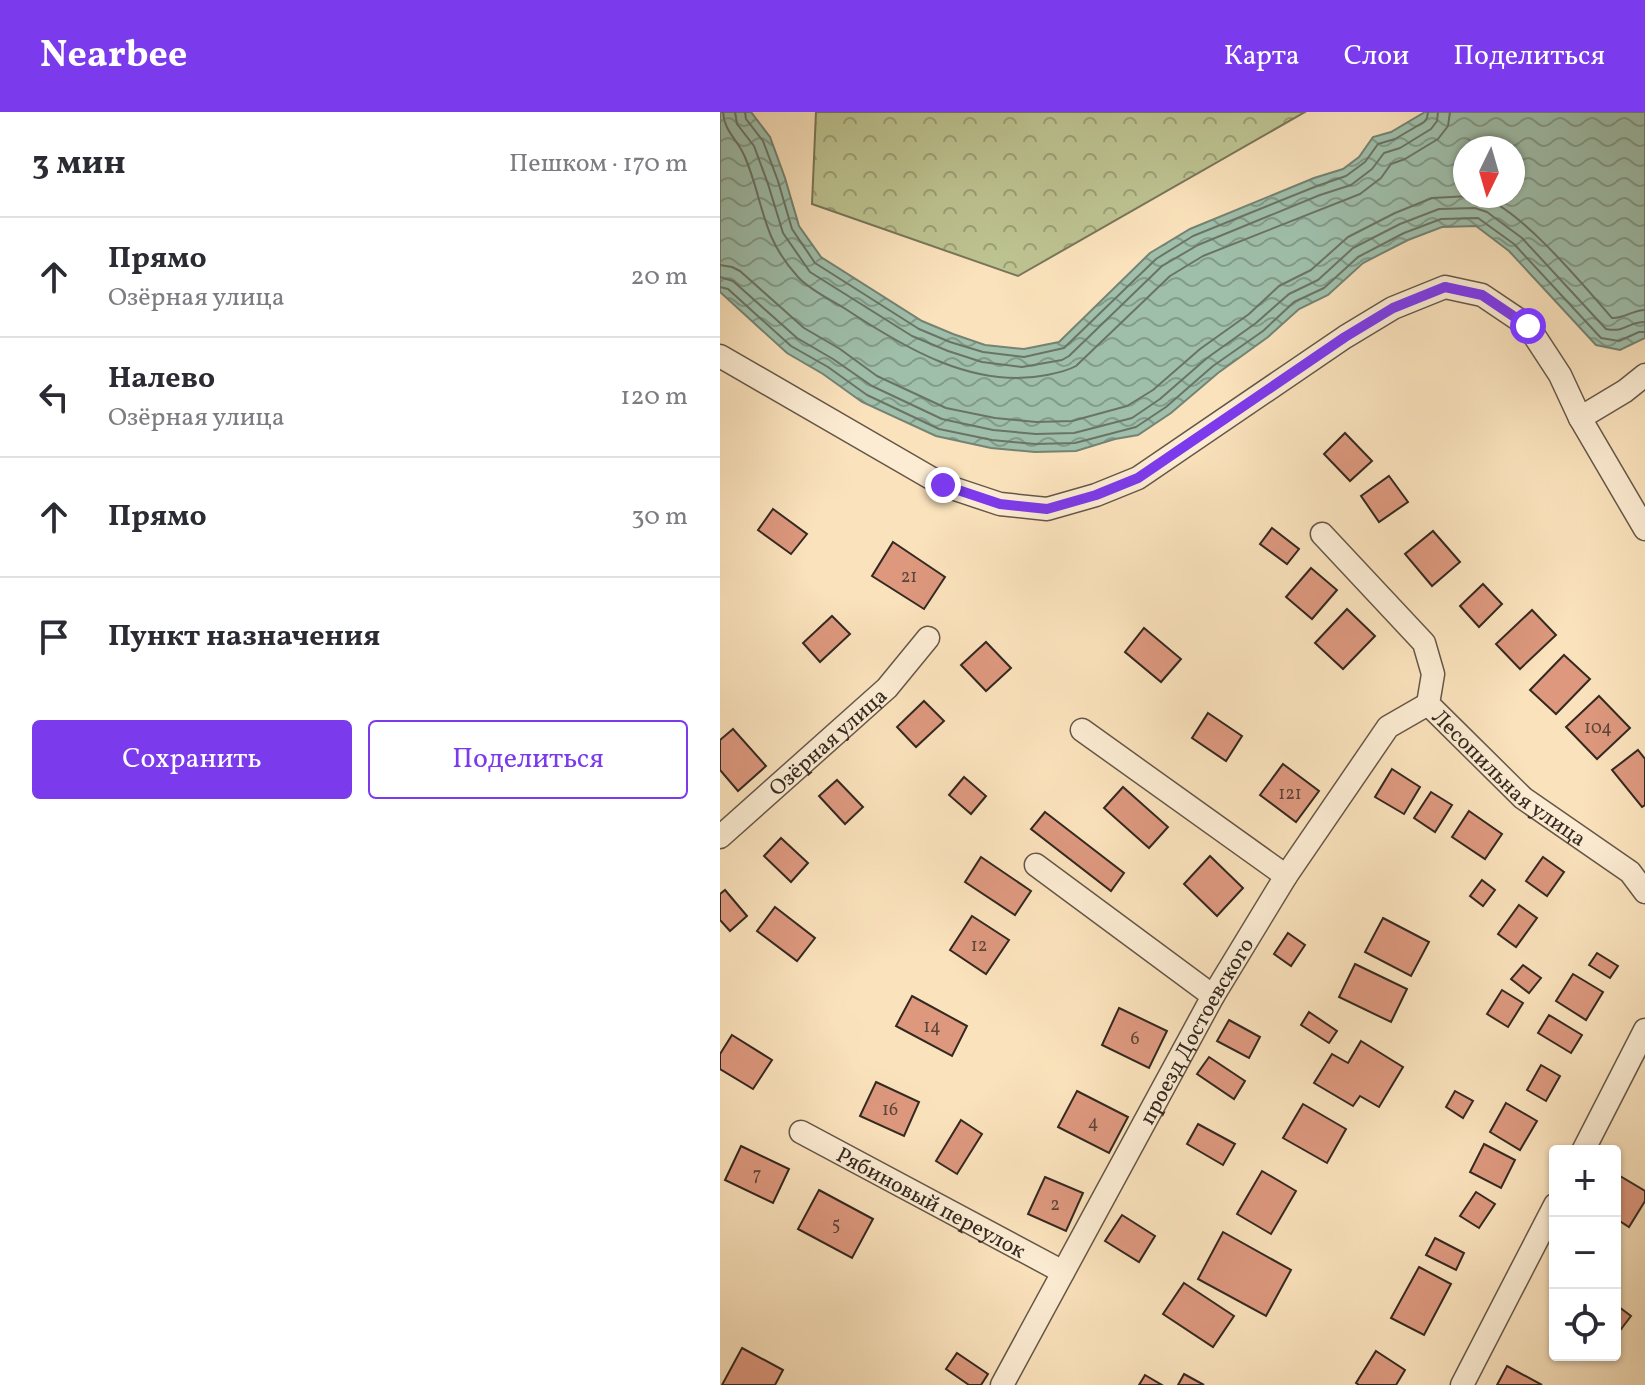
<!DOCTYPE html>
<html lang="ru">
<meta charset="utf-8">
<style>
:root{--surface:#fff;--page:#f2f2f3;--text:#2b2b33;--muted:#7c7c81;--line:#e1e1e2;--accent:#7c3aed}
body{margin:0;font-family:Vollkorn,serif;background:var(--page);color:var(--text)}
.controls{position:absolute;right:24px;bottom:24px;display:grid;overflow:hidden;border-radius:8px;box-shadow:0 2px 6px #0004}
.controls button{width:72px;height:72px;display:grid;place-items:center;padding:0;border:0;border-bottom:2px solid var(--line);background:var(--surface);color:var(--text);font:40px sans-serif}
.compass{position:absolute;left:733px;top:24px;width:72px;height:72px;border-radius:50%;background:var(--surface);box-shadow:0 2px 6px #0004;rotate:185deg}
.stop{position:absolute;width:24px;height:24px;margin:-18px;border:6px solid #7c3aed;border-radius:50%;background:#fff}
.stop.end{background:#7c3aed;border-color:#fff;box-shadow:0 2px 8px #0008}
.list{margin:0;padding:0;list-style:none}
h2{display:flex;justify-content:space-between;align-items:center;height:104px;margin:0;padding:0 32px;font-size:34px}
h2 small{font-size:26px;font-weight:400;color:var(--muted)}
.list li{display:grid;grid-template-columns:52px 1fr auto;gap:24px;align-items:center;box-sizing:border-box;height:120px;padding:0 32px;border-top:2px solid var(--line)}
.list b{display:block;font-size:30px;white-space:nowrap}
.list p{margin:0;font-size:26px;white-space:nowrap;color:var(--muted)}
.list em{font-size:26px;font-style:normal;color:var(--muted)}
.actions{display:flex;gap:16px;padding:24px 32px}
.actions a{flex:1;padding:18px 0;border:2px solid var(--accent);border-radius:8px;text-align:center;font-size:28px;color:var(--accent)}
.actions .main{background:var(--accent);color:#fff}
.icon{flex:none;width:44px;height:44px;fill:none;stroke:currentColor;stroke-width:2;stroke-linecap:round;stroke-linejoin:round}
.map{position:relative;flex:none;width:925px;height:1273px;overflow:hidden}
header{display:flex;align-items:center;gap:48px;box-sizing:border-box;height:112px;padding:0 40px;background:var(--accent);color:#fff}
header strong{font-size:38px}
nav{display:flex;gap:44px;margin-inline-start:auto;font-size:28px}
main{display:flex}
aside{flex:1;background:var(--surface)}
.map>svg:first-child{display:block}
</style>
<header>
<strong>Nearbee</strong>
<nav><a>Карта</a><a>Слои</a><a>Поделиться</a></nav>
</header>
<main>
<aside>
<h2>3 мин<small>Пешком · 170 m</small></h2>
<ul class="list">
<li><svg class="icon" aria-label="ahead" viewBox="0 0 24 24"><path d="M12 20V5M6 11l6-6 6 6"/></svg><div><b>Прямо</b><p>Озёрная улица</p></div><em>20 m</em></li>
<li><svg class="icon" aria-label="left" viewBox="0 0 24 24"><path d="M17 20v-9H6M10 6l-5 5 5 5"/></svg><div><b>Налево</b><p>Озёрная улица</p></div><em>120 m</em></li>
<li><svg class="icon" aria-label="ahead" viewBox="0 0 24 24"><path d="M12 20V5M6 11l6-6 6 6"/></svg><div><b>Прямо</b></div><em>30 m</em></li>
<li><svg class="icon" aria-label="arrive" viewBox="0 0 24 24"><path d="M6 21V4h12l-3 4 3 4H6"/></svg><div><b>Пункт назначения</b></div></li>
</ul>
<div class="actions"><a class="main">Сохранить</a><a>Поделиться</a></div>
</aside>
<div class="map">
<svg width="925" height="1273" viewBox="0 0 925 1273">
<defs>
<pattern id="forest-crowns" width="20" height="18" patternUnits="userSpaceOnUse" patternTransform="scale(2)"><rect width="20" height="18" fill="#bdc391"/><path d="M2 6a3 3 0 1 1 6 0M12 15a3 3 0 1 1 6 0" fill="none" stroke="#9a9e76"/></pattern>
<pattern id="water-waves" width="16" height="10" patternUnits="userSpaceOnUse" patternTransform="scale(2)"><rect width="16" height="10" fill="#9fbfab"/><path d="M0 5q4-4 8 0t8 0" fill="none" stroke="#829b8b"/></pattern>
</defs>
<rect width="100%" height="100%" fill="#fae2bc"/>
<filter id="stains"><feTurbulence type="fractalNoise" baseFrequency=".0025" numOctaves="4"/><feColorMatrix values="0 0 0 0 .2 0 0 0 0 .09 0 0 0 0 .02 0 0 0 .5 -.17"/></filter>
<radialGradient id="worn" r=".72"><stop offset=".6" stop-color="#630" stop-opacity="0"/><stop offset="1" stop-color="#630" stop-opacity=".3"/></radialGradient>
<path fill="url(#forest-crowns)" stroke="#787659" stroke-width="2" d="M96,0H585L298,164L92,92Z"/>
<path fill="url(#water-waves)" stroke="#748374" stroke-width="2" fill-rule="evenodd" d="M0,0H31L50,25L65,66L79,114L101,145L202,209L233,222L265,233L304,237L339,230L430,141L470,117L594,66L623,57L639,45L653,25L671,20L705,0H925V226L900,238L876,233L789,139L756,114L722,115L688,128L643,151L608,183L579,197L548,225L498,261L451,301L418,323L395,327L356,339L315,340L271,336L216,324L142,290L103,262L67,241L0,180ZM745,36H793V84H745Z"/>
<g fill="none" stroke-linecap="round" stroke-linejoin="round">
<g stroke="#6a7466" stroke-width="2">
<path d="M3,0C4,19 17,27 24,43C36,69 40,98 51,124C57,138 68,154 78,165C90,178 109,187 124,196C183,235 254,278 327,263C337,261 347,259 356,254L450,164L483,144L640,82L661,66L671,52L685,47L718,27L728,14L730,0"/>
<path d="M15,0L17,12L34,34L48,72L63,121L90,160L192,224L228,239L262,250L302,255L342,248L349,244L442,154L478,133L600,83L631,73L652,57L664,41L680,36L711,17L717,9L718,0"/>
<path d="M25,0L26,7L43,29L58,69L72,117L95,151L199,217L230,230L263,240L304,245L344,236L436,147L473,124L597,74L626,64L645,50L658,32L675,27L704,10L707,6L708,0"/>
<path d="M757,84C795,90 865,175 892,206C903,207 913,198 925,198"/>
<path d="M0,153L12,155L20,159L84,216L120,237L157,264L226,296L275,306L316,310L352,309L407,294L433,278L480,237L529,202L559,174L591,158L628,125L675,101L712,86L750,84"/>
<path d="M0,165L13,169L77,226L113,247L152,274L222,307L273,318L316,322L354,321L412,306L440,287L487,246L536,211L569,182L598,168L633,136L680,112L719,97L755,96L767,100L802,126L886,217C906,221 907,210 925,210"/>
<path d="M0,175L8,177L71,234L108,255L147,283L219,317L272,328L315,332L355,331L416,315L446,295L493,254L543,219L574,190L604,176L638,145L684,121L721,107L758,106L794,132L881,226L899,229L919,220H925"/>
</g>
</g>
<g fill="#dd987e" stroke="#342921" stroke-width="2">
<path d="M625,321L652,349L630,369L604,342Z"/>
<path d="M669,364L688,390L659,410L641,384Z"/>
<path d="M53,397L87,422L71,442L38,418Z"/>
<path d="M552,416L579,437L567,452L540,432Z"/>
<path d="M713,419L740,450L712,474L685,442Z"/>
<path d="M173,430L225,465L204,497L152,464Z"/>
<path d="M591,456L617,478L592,507L566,485Z"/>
<path d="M763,472L782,492L759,515L740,494Z"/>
<path d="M627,497L655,524L623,557L595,531Z"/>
<path d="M812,498L836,523L800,557L776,532Z"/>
<path d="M112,504L130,522L100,550L83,531Z"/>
<path d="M424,516L461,547L441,570L405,540Z"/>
<path d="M266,530L291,556L266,579L241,553Z"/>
<path d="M844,543L870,567L836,602L810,578Z"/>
<path d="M879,584L910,616L877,647L846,615Z"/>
<path d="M204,589L224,609L196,635L177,615Z"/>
<path d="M488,601L522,624L506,649L472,626Z"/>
<path d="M13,617L46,654L18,679L0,658V628Z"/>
<path d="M918,638L925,647V693L922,695L892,658Z"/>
<path d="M563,652L599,679L576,710L540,683Z"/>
<path d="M672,657L700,675L684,702L655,685Z"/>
<path d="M244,665L266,684L251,702L229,683Z"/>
<path d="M117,668L143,695L125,712L99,684Z"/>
<path d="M403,675L448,715L429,736L384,696Z"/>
<path d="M711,680L732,693L715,720L694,706Z"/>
<path d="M749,699L782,722L765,747L732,725Z"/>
<path d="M325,700L404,761L391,779L311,717Z"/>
<path d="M61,726L88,751L71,770L44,744Z"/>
<path d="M490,744L523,776L497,804L464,772Z"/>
<path d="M261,745L311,779L295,803L245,770Z"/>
<path d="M823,745L844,760L827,784L806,769Z"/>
<path d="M762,768L775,778L763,794L750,784Z"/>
<path d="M5,778L27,804L10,819L0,808V782Z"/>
<path d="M799,793L817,806L796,835L778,822Z"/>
<path d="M55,795L95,826L77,849L37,819Z"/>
<path d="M252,804L289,828L266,862L230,838Z"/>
<path d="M663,806L709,830L691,864L645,840Z"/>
<path d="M568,821L585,833L571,854L554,842Z"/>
<path d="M877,841L898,854L890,866L869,853Z"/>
<path d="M635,852L687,877L671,910L619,885Z"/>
<path d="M803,853L821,866L809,881L791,867Z"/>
<path d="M853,862L883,880L866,908L836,889Z"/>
<path d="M782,878L803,891L788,915L767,902Z"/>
<path d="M192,884L247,914L232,944L176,914Z"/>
<path d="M399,896L447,919L429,956L382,933Z"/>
<path d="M589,900L617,919L609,931L581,913Z"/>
<path d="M829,903L862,923L851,941L818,921Z"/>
<path d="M509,908L540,925L529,946L497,929Z"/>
<path d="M12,923L52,948L33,977L0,957V942Z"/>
<path d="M641,929L683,955L659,995L640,984L633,994L594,971L612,942L628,951Z"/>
<path d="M489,945L525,969L514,987L477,962Z"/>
<path d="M821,953L840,964L826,989L807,978Z"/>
<path d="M156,970L199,990L184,1024L140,1004Z"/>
<path d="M357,979L408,1005L389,1041L338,1015Z"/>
<path d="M735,979L753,989L743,1006L726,995Z"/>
<path d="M786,991L817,1009L800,1038L770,1020Z"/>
<path d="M583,992L626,1017L607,1051L563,1026Z"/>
<path d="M241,1008L262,1022L237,1062L216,1049Z"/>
<path d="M478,1012L515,1032L503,1053L467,1032Z"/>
<path d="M764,1032L795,1048L781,1076L750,1060Z"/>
<path d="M21,1034L69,1057L53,1091L5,1068Z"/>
<path d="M542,1059L576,1079L551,1122L517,1102Z"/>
<path d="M895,1061L925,1079V1089L909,1115L895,1106Z"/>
<path d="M325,1065L363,1081L346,1119L308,1102Z"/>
<path d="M99,1078L153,1107L132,1146L78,1117Z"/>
<path d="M756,1080L775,1092L759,1116L740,1104Z"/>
<path d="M402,1103L435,1124L419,1150L385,1129Z"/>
<path d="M503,1120L571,1158L546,1204L478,1167Z"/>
<path d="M715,1126L744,1141L736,1158L706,1143Z"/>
<path d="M699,1155L731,1172L704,1223L671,1206Z"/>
<path d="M464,1171L514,1204L493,1235L443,1202Z"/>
<path d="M895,1192L911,1204L895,1225Z"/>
<path d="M22,1236L63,1258L55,1273H2Z"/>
<path d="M656,1239L685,1258L676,1273H639L636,1271Z"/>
<path d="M237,1241L268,1262L261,1273H249L226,1257Z"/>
<path d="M787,1254L822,1273H777Z"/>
<path d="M464,1262L484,1273H458Z"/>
<path d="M425,1263L442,1273H419Z"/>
</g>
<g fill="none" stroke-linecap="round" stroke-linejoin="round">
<g stroke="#665748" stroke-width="25">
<g id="minor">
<path d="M0,244L223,373L280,392L327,397L376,383L418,366L625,225L673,196L725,175L762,183L808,214L840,263L860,306L925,417"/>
<path d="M860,306L905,279L925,263"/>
<path id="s1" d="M602,422L704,531L713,562L708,592L803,686L910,760L925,780"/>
<path d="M362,618L566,764"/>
<path id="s2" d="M0,725L167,576L208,526"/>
<path d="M316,753L493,884"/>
<path id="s3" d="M81,1020L343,1160"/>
<path d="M863,1039L925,918"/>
<path id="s4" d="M282,1273L493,884L566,764L668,615L708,592"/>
<path d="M742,1273L835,1093"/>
</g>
</g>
<use href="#minor" stroke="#fcecd3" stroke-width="22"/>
</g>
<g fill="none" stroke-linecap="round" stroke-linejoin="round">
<path stroke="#7c3aed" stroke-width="10" d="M223,373L280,392L327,397L376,383L418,366L625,225L673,196L725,175L762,183L808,214"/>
</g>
<g text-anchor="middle" stroke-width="6" stroke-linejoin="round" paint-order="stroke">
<g font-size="18" fill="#5e4538">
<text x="189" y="470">21</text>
<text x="878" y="621">104</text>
<text x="570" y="687">121</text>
<text x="259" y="839">12</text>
<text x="212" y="920">14</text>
<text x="415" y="932">6</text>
<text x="170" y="1003">16</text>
<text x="373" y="1016">4</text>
<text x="37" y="1068">7</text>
<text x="335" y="1098">2</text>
<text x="116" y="1118">5</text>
</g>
<g font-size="22" fill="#342921" stroke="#fcecd3">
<text dy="8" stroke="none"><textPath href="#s2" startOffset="144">Озёрная улица</textPath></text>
<text dy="8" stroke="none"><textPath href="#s1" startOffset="322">Лесопильная улица</textPath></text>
<text dy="8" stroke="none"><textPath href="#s4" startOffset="404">проезд Достоевского</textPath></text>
<text dy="8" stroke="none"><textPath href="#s3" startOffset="148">Рябиновый переулок</textPath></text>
</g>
</g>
<rect width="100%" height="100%" filter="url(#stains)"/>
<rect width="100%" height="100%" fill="url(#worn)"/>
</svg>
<div class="controls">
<button>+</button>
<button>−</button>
<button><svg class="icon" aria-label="locate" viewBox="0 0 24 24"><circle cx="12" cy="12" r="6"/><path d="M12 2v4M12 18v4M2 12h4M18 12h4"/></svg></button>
</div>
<svg class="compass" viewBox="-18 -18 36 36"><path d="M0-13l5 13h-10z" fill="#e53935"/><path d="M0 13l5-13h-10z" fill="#7c7c81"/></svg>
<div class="stop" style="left:808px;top:214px"></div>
<div class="stop end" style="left:223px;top:373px"></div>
</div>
</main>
